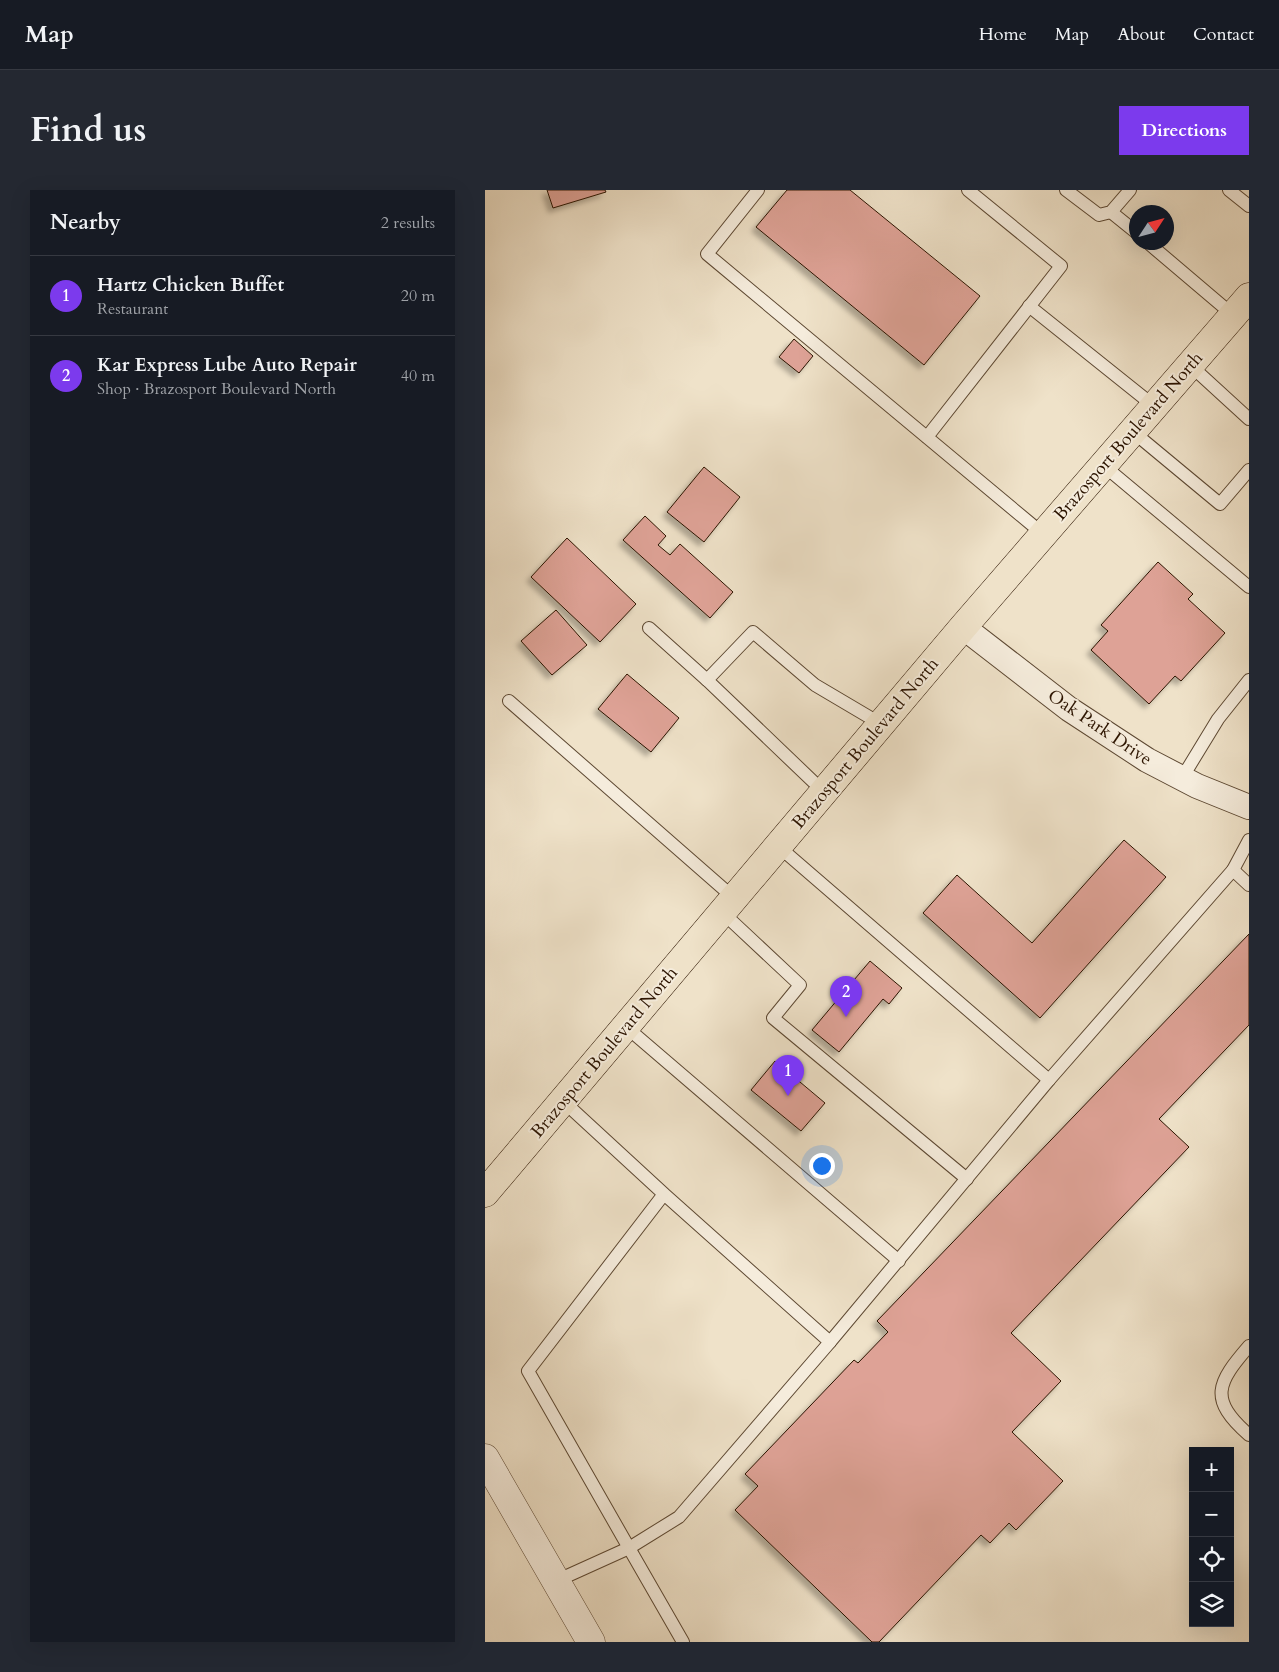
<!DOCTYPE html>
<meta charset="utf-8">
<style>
:root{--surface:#171b24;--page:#242831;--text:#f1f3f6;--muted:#9ea1a6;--line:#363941;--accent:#7c3aed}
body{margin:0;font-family:Cardo,serif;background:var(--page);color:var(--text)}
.controls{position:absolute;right:15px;bottom:15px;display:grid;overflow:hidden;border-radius:0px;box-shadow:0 5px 20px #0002}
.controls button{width:45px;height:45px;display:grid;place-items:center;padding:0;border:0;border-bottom:1px solid var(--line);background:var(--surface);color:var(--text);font:25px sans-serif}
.compass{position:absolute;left:644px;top:15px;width:45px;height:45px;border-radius:50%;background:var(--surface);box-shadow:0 5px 20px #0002;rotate:54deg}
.you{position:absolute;left:336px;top:975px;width:18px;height:18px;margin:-12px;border:4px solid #fff;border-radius:50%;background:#1a73e8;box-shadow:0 0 0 8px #1a73e833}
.badge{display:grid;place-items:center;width:32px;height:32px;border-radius:50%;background:var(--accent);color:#fff;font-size:16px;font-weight:700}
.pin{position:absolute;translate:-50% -41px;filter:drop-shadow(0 1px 2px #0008)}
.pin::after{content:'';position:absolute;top:26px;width:18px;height:15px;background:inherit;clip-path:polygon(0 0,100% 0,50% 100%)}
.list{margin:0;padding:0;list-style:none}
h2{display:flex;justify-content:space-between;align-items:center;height:65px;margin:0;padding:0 20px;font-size:21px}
h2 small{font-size:16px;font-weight:400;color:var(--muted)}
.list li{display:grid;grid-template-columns:32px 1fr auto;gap:15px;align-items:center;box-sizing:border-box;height:80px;padding:0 20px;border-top:1px solid var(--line)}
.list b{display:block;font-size:19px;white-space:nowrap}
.list p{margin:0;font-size:16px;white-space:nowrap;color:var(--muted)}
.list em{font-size:16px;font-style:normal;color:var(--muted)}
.icon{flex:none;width:28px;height:28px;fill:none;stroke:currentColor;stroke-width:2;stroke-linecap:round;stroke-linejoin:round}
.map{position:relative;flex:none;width:764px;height:1452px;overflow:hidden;border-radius:0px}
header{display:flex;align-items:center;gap:30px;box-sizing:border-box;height:70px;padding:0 25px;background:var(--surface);border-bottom:1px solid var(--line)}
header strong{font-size:24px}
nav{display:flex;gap:28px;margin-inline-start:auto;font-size:18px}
.intro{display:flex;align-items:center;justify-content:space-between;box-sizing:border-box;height:120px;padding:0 30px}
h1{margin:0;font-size:35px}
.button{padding:12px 22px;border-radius:0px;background:var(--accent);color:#fff;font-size:18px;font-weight:700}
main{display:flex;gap:30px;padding:0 30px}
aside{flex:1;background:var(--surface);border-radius:0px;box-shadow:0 5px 20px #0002}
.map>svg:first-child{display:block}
</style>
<header>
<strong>Map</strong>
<nav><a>Home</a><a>Map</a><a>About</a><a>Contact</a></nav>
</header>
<div class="intro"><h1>Find us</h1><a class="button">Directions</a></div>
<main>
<aside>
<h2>Nearby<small>2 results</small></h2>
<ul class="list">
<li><span class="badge">1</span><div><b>Hartz Chicken Buffet</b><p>Restaurant</p></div><em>20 m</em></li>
<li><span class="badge">2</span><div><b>Kar Express Lube Auto Repair</b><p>Shop · Brazosport Boulevard North</p></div><em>40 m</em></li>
</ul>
</aside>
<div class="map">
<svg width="764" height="1452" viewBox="0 0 764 1452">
<defs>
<filter id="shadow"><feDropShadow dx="-4.5" dy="4.5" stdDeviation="2.5" flood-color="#0004"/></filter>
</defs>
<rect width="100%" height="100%" fill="#efe2c9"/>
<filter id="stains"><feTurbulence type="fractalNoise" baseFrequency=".004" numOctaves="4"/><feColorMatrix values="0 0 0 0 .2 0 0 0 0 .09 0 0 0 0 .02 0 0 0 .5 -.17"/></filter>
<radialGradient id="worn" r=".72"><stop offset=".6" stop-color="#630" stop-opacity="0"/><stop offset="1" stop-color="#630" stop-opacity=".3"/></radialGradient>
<g fill="#dea296" stroke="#2c1400" filter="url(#shadow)">
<path d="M62,0H120L121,2L68,18Z"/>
<path d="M302,0H365L495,106L439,175L271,37Z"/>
<path d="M309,149L328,166L314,183L294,167Z"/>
<path d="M219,277L255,307L219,352L182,322Z"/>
<path d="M160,326L181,346L173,355L185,365L195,354L248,402L225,428L138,350Z"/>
<path d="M82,348L151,414L115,452L46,387Z"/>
<path d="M673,372L708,404L703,409L740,443L696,491L690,486L664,514L606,460L623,441L616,435Z"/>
<path d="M71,420L102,455L67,485L36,451Z"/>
<path d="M142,484L194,528L166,562L113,519Z"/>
<path d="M639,650L681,687L555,828L438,723L472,685L547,753Z"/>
<path d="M764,744V835L674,929L704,957L526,1143L576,1191L527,1242L578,1291L531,1340L524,1333L505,1353L496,1345L394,1452H387L250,1320L273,1296L260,1284L369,1170L373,1173L403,1142L392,1131Z"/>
<path d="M385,771L417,798L404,814L398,809L354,862L327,840Z"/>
<path d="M290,871L340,913L316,941L266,900Z"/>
</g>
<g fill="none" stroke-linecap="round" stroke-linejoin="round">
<g stroke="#5d4832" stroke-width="14">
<g id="service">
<path d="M273,0L222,64L558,344"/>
<path d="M581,0L614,25L626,22L645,0"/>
<path d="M744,0L764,16"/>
<path d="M626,22L652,43"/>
<path d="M662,52L748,125"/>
<path d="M544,116L669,216"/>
<path d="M705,175L764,229"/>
<path d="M647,241L735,314L764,280"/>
<path d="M442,247L576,76L483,0"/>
<path d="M618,275L764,397"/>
<path d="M164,438L222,490"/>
<path d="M24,511L249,708"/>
<path d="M697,588L733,529L764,490"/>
<path d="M339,602L222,490L268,442L330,495L396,534"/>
<path d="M293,656L564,890L345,1152"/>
<path d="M748,680L764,650"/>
<path d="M237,722L315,795L288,828L482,989"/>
<path d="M140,836L414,1071"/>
<path d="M564,890L748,680L764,695"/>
<path d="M78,911L179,1004L43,1181L144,1358L194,1327L345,1152L179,1004"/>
<path d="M764,1156C732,1193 723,1209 764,1245"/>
<path d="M71,1391L144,1358L198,1452"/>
</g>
</g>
<g stroke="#5d4832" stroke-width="26">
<path id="minor" d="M478,437L584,519L662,570L712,596L764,617"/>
</g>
<g stroke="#5d4832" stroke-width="29">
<path id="tertiary" d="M0,1268L106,1452"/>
</g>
<g stroke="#2c1400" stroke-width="29">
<path id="primary" d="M0,1003L478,437L764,107"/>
</g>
<use href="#service" stroke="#f5ecdc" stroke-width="12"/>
<use href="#minor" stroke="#f5ecdc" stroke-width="24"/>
<use href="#tertiary" stroke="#f5ecdc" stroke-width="28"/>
<use href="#primary" stroke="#efe2c9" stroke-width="28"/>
</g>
<g text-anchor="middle" stroke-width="4" stroke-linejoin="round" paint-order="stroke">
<g font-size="18" fill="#2c1400" stroke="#f5ecdc">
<text transform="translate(643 246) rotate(-49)" y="6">Brazosport Boulevard North</text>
<text transform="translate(615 537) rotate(34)" y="6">Oak Park Drive</text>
<text transform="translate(380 553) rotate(-50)" y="6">Brazosport Boulevard North</text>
<text transform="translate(119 862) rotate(-50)" y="6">Brazosport Boulevard North</text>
</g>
</g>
<rect width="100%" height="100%" filter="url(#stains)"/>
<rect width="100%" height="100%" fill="url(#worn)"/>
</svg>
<div class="controls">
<button>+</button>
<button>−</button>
<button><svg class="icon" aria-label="locate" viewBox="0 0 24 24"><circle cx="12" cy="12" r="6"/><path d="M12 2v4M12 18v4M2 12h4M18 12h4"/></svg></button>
<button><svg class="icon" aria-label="layers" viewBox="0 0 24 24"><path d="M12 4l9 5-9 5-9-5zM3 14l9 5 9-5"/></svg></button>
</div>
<svg class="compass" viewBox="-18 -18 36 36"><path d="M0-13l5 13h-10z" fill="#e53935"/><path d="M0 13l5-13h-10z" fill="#9ea1a6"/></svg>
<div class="you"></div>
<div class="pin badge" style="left:303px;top:906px">1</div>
<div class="pin badge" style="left:361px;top:827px">2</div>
</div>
</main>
